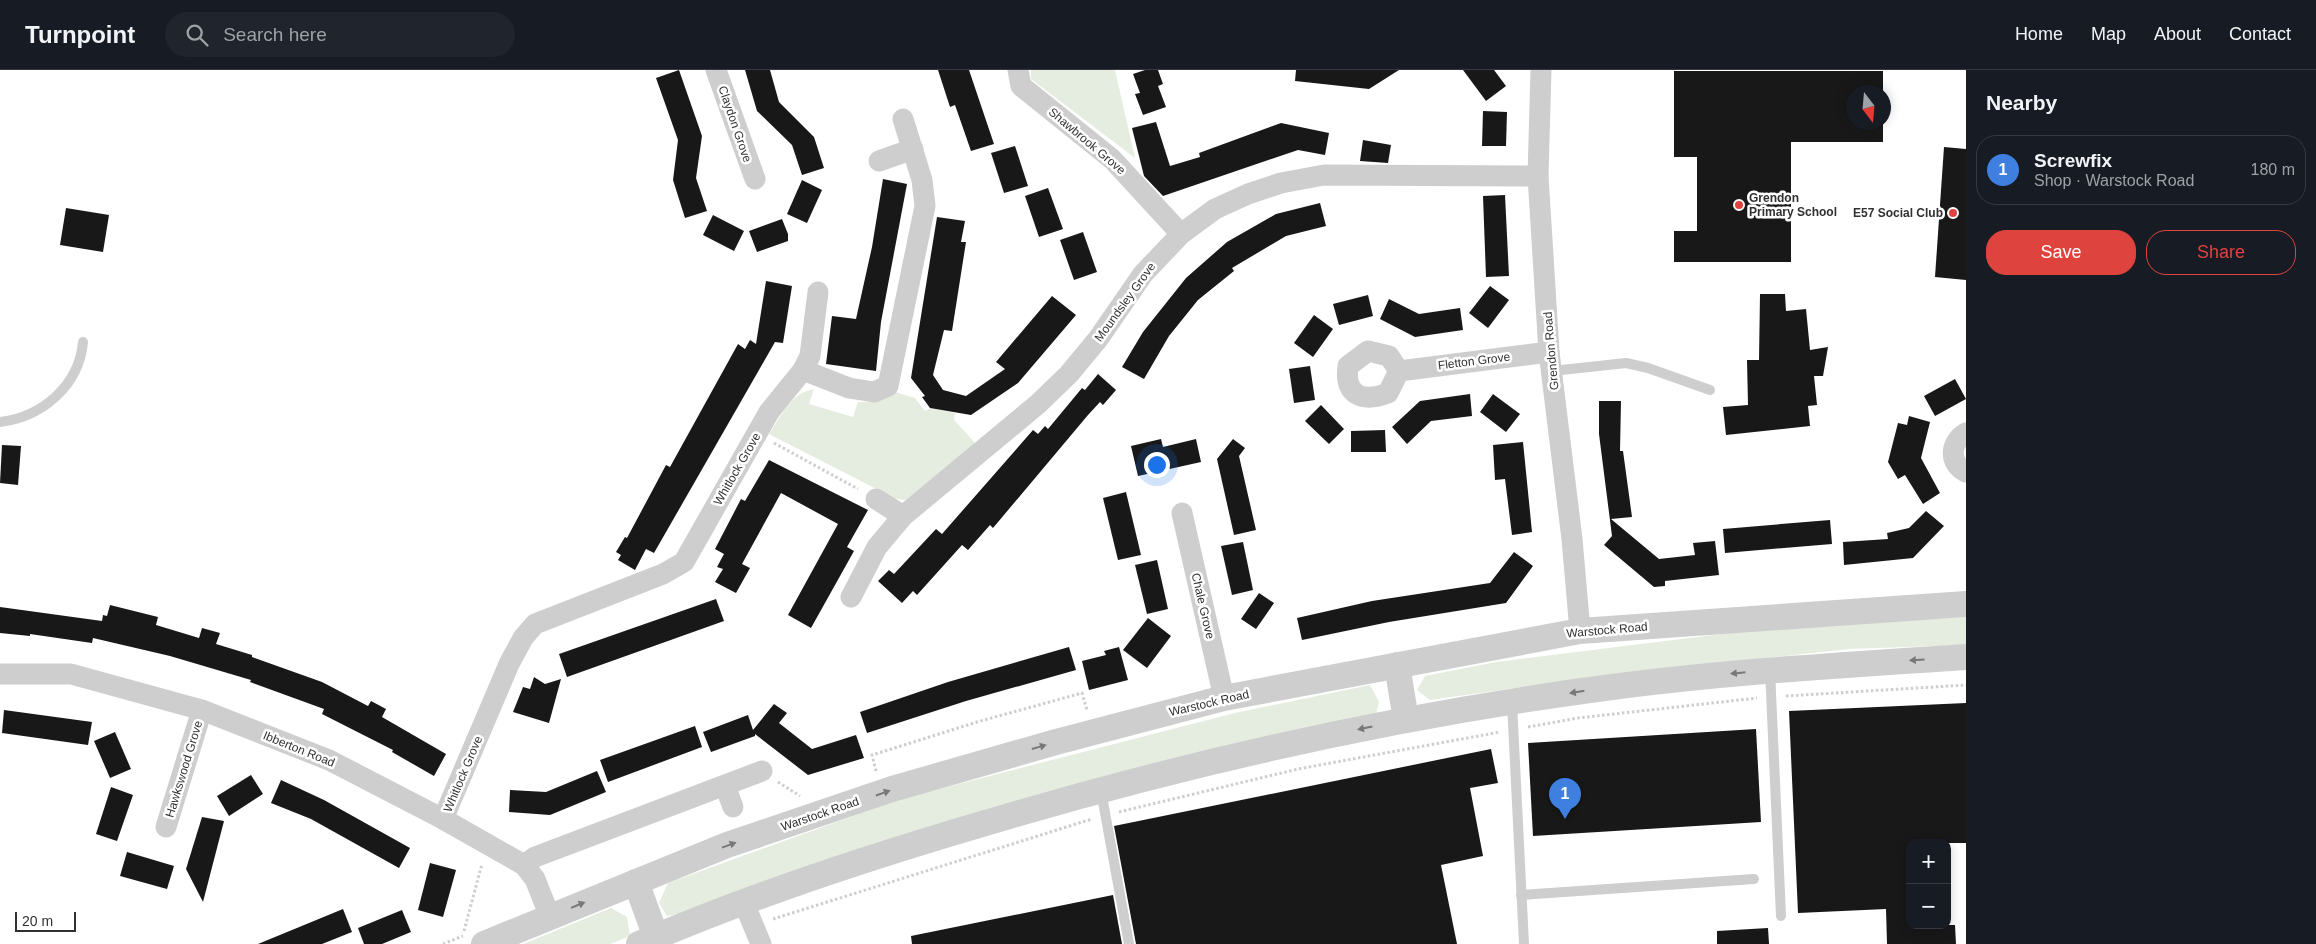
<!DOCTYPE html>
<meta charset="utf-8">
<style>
:root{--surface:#171b24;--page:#20242c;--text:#f1f3f6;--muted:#9ea1a6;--line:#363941;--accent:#de443d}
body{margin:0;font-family:Arial,sans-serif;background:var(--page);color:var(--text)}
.controls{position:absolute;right:15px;bottom:15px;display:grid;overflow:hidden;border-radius:10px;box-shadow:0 2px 12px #0003}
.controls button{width:45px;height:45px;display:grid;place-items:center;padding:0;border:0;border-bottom:1px solid var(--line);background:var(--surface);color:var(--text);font:25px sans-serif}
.compass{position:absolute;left:1846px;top:15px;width:45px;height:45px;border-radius:50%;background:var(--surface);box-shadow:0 2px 12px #0003;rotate:164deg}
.scale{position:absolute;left:15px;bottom:12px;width:61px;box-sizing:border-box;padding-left:5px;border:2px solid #313131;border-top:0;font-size:14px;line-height:18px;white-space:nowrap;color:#313131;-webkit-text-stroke:4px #fff;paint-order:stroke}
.you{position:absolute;left:1156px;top:394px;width:18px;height:18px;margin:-12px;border:4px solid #fff;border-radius:50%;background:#1a73e8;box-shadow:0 0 0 8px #1a73e833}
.badge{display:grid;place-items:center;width:32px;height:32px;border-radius:50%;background:var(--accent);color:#fff;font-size:16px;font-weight:700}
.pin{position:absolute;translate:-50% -41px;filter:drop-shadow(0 1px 2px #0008)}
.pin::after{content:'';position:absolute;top:26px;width:18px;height:15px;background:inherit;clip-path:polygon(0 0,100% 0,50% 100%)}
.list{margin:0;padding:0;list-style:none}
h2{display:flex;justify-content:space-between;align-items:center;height:65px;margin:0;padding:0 20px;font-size:21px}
h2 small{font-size:16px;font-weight:400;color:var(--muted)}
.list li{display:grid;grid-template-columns:32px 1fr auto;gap:15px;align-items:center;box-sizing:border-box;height:70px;margin:0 10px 10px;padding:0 10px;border:1px solid var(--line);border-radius:20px}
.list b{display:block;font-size:19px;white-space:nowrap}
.list p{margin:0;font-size:16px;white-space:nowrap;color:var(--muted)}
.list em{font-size:16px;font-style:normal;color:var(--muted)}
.actions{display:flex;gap:10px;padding:15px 20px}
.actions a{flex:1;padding:11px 0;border:1px solid var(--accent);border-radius:20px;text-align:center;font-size:18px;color:var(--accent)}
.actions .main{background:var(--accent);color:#fff}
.icon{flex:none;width:28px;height:28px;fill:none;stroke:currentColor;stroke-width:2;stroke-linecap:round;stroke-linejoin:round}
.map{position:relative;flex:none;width:1966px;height:874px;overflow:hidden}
header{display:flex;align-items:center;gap:30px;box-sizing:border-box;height:70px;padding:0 25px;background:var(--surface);border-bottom:1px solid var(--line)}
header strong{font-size:24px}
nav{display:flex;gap:28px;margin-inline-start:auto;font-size:18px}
.search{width:350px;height:45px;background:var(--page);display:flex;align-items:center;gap:12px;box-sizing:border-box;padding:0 18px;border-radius:28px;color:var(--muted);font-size:19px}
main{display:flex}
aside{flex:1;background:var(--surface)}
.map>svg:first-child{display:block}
</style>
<header>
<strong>Turnpoint</strong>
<div class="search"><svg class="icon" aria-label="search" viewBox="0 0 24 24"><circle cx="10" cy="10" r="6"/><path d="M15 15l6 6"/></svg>Search here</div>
<nav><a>Home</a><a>Map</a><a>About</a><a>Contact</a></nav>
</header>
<main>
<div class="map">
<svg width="1966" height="874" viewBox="0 0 1966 874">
<rect width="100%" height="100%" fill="#fff"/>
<g fill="#e5ede0">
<path d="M1031,0H1115L1135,88L1031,9Z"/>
<path d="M814,319L809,334L853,347L858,332C874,332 882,331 895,322L915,328L925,341L930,338L955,343L954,350L977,375L906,430L896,429L769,364C781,346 791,323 814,319Z"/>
<path d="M1966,547V575L1849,579L1602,606L1430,630L1417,620L1425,606L1496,592L1762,559Z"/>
<path d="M1370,615L1379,632L1376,644L686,843L667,846L659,833L668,813L900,729L1235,643Z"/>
<path d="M611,838L627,847L630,866L610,874H523Z"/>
</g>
<g fill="#181818">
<path d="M679,0L702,66L696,108L707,141L685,148L673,110L678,70L656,8Z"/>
<path d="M745,0H770L779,32L814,67L824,98L802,105L792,75L757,41Z"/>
<path d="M938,0H969L994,74L971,81L955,35L950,37Z"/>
<path d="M1145,0H1158L1163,14L1158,16L1166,37L1143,45L1135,24L1140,23L1133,4Z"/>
<path d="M1296,0H1399L1369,19L1295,11Z"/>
<path d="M1463,0H1494L1506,16L1486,31Z"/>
<path d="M1674,1H1883V22H1854V52H1883V72H1791V192H1674V161H1697V87H1674Z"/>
<path d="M1483,41L1507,42L1506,76H1482Z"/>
<path d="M1156,52L1170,96L1200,87L1199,83L1281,53L1329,63L1325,85L1298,80L1163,126L1144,106L1132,58Z"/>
<path d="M1363,70L1391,75L1388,93L1360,91Z"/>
<path d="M1015,76L1028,116L1004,123L991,83Z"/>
<path d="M1944,77L1966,79V210L1935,207Z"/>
<path d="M883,109L907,114L881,252L876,301L826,294L832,246L856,249L872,177Z"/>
<path d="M802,110L822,120L807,153L787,144Z"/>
<path d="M1048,118L1063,159L1039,167L1025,126Z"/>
<path d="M1505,125L1509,206L1486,207L1483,126Z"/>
<path d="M1320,133L1326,156L1286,166L1232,198L1234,201L1198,230L1169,266L1144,309L1122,297L1143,262L1186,208L1227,172L1276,144Z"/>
<path d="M66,138L109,145L103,182L60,175Z"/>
<path d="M713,145L744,161L734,181L703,165Z"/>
<path d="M937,147L965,151L961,172H966L952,261L944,260L933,305L943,320L966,326L1005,299L996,292L1052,226L1076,245L1018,313L971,345L930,338L922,327L925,326L911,308Z"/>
<path d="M782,149L788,164V171L757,182L749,161Z"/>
<path d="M1083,162L1097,202L1074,210L1060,170Z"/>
<path d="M766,211L792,216L783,273L775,272L654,483L646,479L635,500L618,490L621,485L616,482L625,467L627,468L666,395L670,397L738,274L745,279L750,270L756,274Z"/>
<path d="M1490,216L1509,230L1488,258L1469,243Z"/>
<path d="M1760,224H1785L1786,241L1806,239L1810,280L1828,277L1823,306H1814L1817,335L1808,336L1810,356L1726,365L1723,337L1748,335L1747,290H1759Z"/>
<path d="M1368,225L1373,246L1339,255L1333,234Z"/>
<path d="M1389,229L1419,244L1460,238L1463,260L1415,267L1380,249Z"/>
<path d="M1314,245L1333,259L1313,287L1294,273Z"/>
<path d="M1310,296L1315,330L1294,333L1289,299Z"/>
<path d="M1098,304L1116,320L1103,335L1100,332L1088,345L993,458L990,455L968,480L962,475L917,525L913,521L902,533L878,511L889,500L894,504L936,459L942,464L1033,360L1038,364L1045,356L1048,359L1082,318L1085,320Z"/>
<path d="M1955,309L1966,329L1935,346L1924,326Z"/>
<path d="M1470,324L1472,346L1431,351L1407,374L1392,357L1420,331Z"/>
<path d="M1493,324L1520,344L1506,362L1480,342Z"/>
<path d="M1599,331H1621L1620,381H1623L1632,447L1611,449L1659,489L1695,485L1693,473L1715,471L1719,505L1665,511V516L1654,517L1604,475L1612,466L1599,364Z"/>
<path d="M1321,335L1344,359L1329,374L1305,351Z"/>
<path d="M1909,346L1930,352L1921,388L1940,423L1923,434L1905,405L1898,409L1888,392L1898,353L1907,355Z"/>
<path d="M1385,360L1386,382H1351V361Z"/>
<path d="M1161,369L1163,377L1196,369L1201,392L1138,406L1131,376Z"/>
<path d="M1233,369L1245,378L1239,386L1256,460L1234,465L1217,389Z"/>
<path d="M1523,372L1532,462L1512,465L1505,409L1495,410L1493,375Z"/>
<path d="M2,375L21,376L18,415L0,413Z"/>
<path d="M769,390L868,440L847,477L854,481L811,558L788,545L838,454L781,423L742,494L750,498L736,523L715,512L723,499L717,497L724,484L715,479L741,429L745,431Z"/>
<path d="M1126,422L1141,485L1118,490L1103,428Z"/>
<path d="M1926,441L1944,456L1913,488L1844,495L1843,472L1888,469L1887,463L1909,458Z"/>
<path d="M1830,450L1832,474L1725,483L1723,459Z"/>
<path d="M1243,472L1253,520L1232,525L1221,476Z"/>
<path d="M1514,482L1533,496L1506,533L1389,552L1302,570L1297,548L1372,531L1490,513Z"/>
<path d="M1157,490L1168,539L1147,544L1135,495Z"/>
<path d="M1259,523L1274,533L1256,559L1241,549Z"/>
<path d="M716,529L724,551L567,607L559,584Z"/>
<path d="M110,535L158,547L156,555L199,568L202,558L220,563L216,574L252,585V587L322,612L368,636L371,631L386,639L382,647L446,684L434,706L392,682L393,680L322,644L324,639L250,612L251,610L170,586L93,568L92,573L30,564V566L0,563V537L102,551L103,545L107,546Z"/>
<path d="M1148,548L1171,566L1147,598L1123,580Z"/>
<path d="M1069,577L1076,600L966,631L867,663L860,642L948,612Z"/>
<path d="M1119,577L1128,610L1089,620L1082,591L1106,585L1104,581Z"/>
<path d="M534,607L545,614L561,609L549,653L513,642L523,617L530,619Z"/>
<path d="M1966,633V773H1910V855H1955L1956,874H1887L1886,839L1798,843L1789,641Z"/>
<path d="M774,634L787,643L779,653L812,679L856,665L864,688L808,705L755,664V666L711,682L703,662L748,645L753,660Z"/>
<path d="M4,640L92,652L88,675L2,663Z"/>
<path d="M695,656L702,677L608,712L600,690Z"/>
<path d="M1756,659L1761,752L1533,766L1528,673Z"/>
<path d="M115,662L131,699L110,708L94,671Z"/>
<path d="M1491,679L1498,713L1470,718L1483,786L1441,795L1457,874H1136L1114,756Z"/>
<path d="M597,701L606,722L550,745L509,742L510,720L546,722Z"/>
<path d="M251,705L263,724L229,746L217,726Z"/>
<path d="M281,710L324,730L410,778L399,798L311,749L271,733Z"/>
<path d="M111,717L133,725L117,771L96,764Z"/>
<path d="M202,747L224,751L203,832L186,799Z"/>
<path d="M127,782L174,796L167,819L120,806Z"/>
<path d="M430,793L456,800L443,847L418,840Z"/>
<path d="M1113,825L1122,874H912L911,866Z"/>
<path d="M343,839L352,862L322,874H258Z"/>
<path d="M402,840L411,862L382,874H364L358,858Z"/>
<path d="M1768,858L1769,874H1717V861Z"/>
</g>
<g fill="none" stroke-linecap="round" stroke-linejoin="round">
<g stroke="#cecece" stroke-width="3" stroke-dasharray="2.5 2.5" stroke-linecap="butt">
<path d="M774,373L858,419"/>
<path d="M1786,626L1966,615"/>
<path d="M1528,657L1578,648L1757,628"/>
<path d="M876,701L872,685L977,652L1082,623L1087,640"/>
<path d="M778,712L800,726"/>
<path d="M1119,742L1298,699L1500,662"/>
<path d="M773,849L1092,749"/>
<path d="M464,861L482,794"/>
<path d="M443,874L463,866"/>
</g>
<g stroke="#cecece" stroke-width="10">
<path d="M1552,301L1626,293L1648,298L1710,320"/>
<path d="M0,352C42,347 79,316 83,272"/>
<path d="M1770,600L1781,846"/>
<path d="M1512,633L1524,874"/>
<path d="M1101,721L1129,874"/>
<path d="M1521,825L1754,809"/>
</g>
<g stroke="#cecece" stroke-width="21">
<path d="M716,0L755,109"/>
<path d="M1018,0L1021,16L1112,89L1181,164"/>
<path d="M1541,0L1538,106L1549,282L1572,469L1580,561"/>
<path d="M879,91L913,79"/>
<path d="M803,300L810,286L818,222"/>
<path d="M1399,301L1389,286L1368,281L1348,296C1344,325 1362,333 1388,323L1399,301L1549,282"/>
<path d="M1966,363C1950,372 1948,393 1966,402"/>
<path d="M876,429L903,446"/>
<path d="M1182,443L1224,628"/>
<path d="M851,527L877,477L903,446L1038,334L1069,304L1098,269L1143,204L1181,164L1215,139L1248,124L1281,113L1324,105L1538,106"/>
<path d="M0,604H71L202,640L329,690L443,749L524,795L535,809L550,847"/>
<path d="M725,716L733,737"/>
<path d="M443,749L509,594L523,568L535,554L663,504L684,492L769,342L803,300L849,318L874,322L888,316L925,136L922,110L903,49"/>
<path d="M166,757L202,640"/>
<path d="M524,795L535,787L762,701"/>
<path d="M744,833L761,874"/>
</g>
<g stroke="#cecece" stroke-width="26">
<path d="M1397,595L1406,650"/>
<path d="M636,812L656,867"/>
<path d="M484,874L727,775L892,719L1056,672L1224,628L1580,561L1966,534"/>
<path d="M639,874C750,826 866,788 982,754C1183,694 1389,647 1597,619C1720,602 1843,595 1966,587"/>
</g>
</g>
<defs><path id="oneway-solid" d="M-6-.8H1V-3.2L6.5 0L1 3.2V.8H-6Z" transform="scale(1.25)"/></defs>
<g fill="#787878">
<use href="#oneway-solid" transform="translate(1917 590) rotate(176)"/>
<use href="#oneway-solid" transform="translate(1738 603) rotate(174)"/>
<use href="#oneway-solid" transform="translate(1577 622) rotate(171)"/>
<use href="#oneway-solid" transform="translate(1365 658) rotate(168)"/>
<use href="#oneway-solid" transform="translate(1039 677) rotate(-16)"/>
<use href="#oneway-solid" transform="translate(883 723) rotate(-19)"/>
<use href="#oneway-solid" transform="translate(729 775) rotate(-20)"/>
<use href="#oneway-solid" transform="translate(578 835) rotate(-22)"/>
</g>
<g fill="#de443d" stroke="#fff" stroke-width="2">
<circle cx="1739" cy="135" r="5"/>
<circle cx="1953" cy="143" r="5"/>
</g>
<g text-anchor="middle" stroke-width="5" stroke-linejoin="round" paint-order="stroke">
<g font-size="12" fill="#313131" stroke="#fff">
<text transform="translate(735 54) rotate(71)" y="4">Claydon Grove</text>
<text transform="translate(1087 71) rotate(40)" y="4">Shawbrook Grove</text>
<text transform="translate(1125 232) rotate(-54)" y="4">Moundsley Grove</text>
<text transform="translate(1551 281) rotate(-95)" y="4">Grendon Road</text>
<text transform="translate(1474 291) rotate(-7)" y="4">Fletton Grove</text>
<text transform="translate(737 399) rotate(-60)" y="4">Whitlock Grove</text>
<text transform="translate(1203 536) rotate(77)" y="4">Chale Grove</text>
<text transform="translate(1607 560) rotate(-5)" y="4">Warstock Road</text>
<text transform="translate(1209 633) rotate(-13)" y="4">Warstock Road</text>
<text transform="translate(299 679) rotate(22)" y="4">Ibberton Road</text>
<text transform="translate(184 699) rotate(-73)" y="4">Hawkswood Grove</text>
<text transform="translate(463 704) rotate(-67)" y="4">Whitlock Grove</text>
<text transform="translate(820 744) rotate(-19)" y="4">Warstock Road</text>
</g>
<g font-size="12" font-weight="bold" fill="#313131" stroke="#fff" text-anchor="start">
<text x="1749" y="132">Grendon<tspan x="1749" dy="14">Primary School</tspan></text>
<text x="1943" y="147" text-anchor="end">E57 Social Club</text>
</g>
</g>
</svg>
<div class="controls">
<button>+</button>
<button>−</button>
</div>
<svg class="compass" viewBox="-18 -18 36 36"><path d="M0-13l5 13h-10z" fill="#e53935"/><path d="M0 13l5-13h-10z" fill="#9ea1a6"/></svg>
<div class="scale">20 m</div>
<div class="you"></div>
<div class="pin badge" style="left:1565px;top:749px;background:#3f7fe0">1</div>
</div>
<aside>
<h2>Nearby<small></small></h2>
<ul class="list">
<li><span class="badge" style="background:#3f7fe0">1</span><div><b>Screwfix</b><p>Shop · Warstock Road</p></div><em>180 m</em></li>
</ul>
<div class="actions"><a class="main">Save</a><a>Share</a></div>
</aside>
</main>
